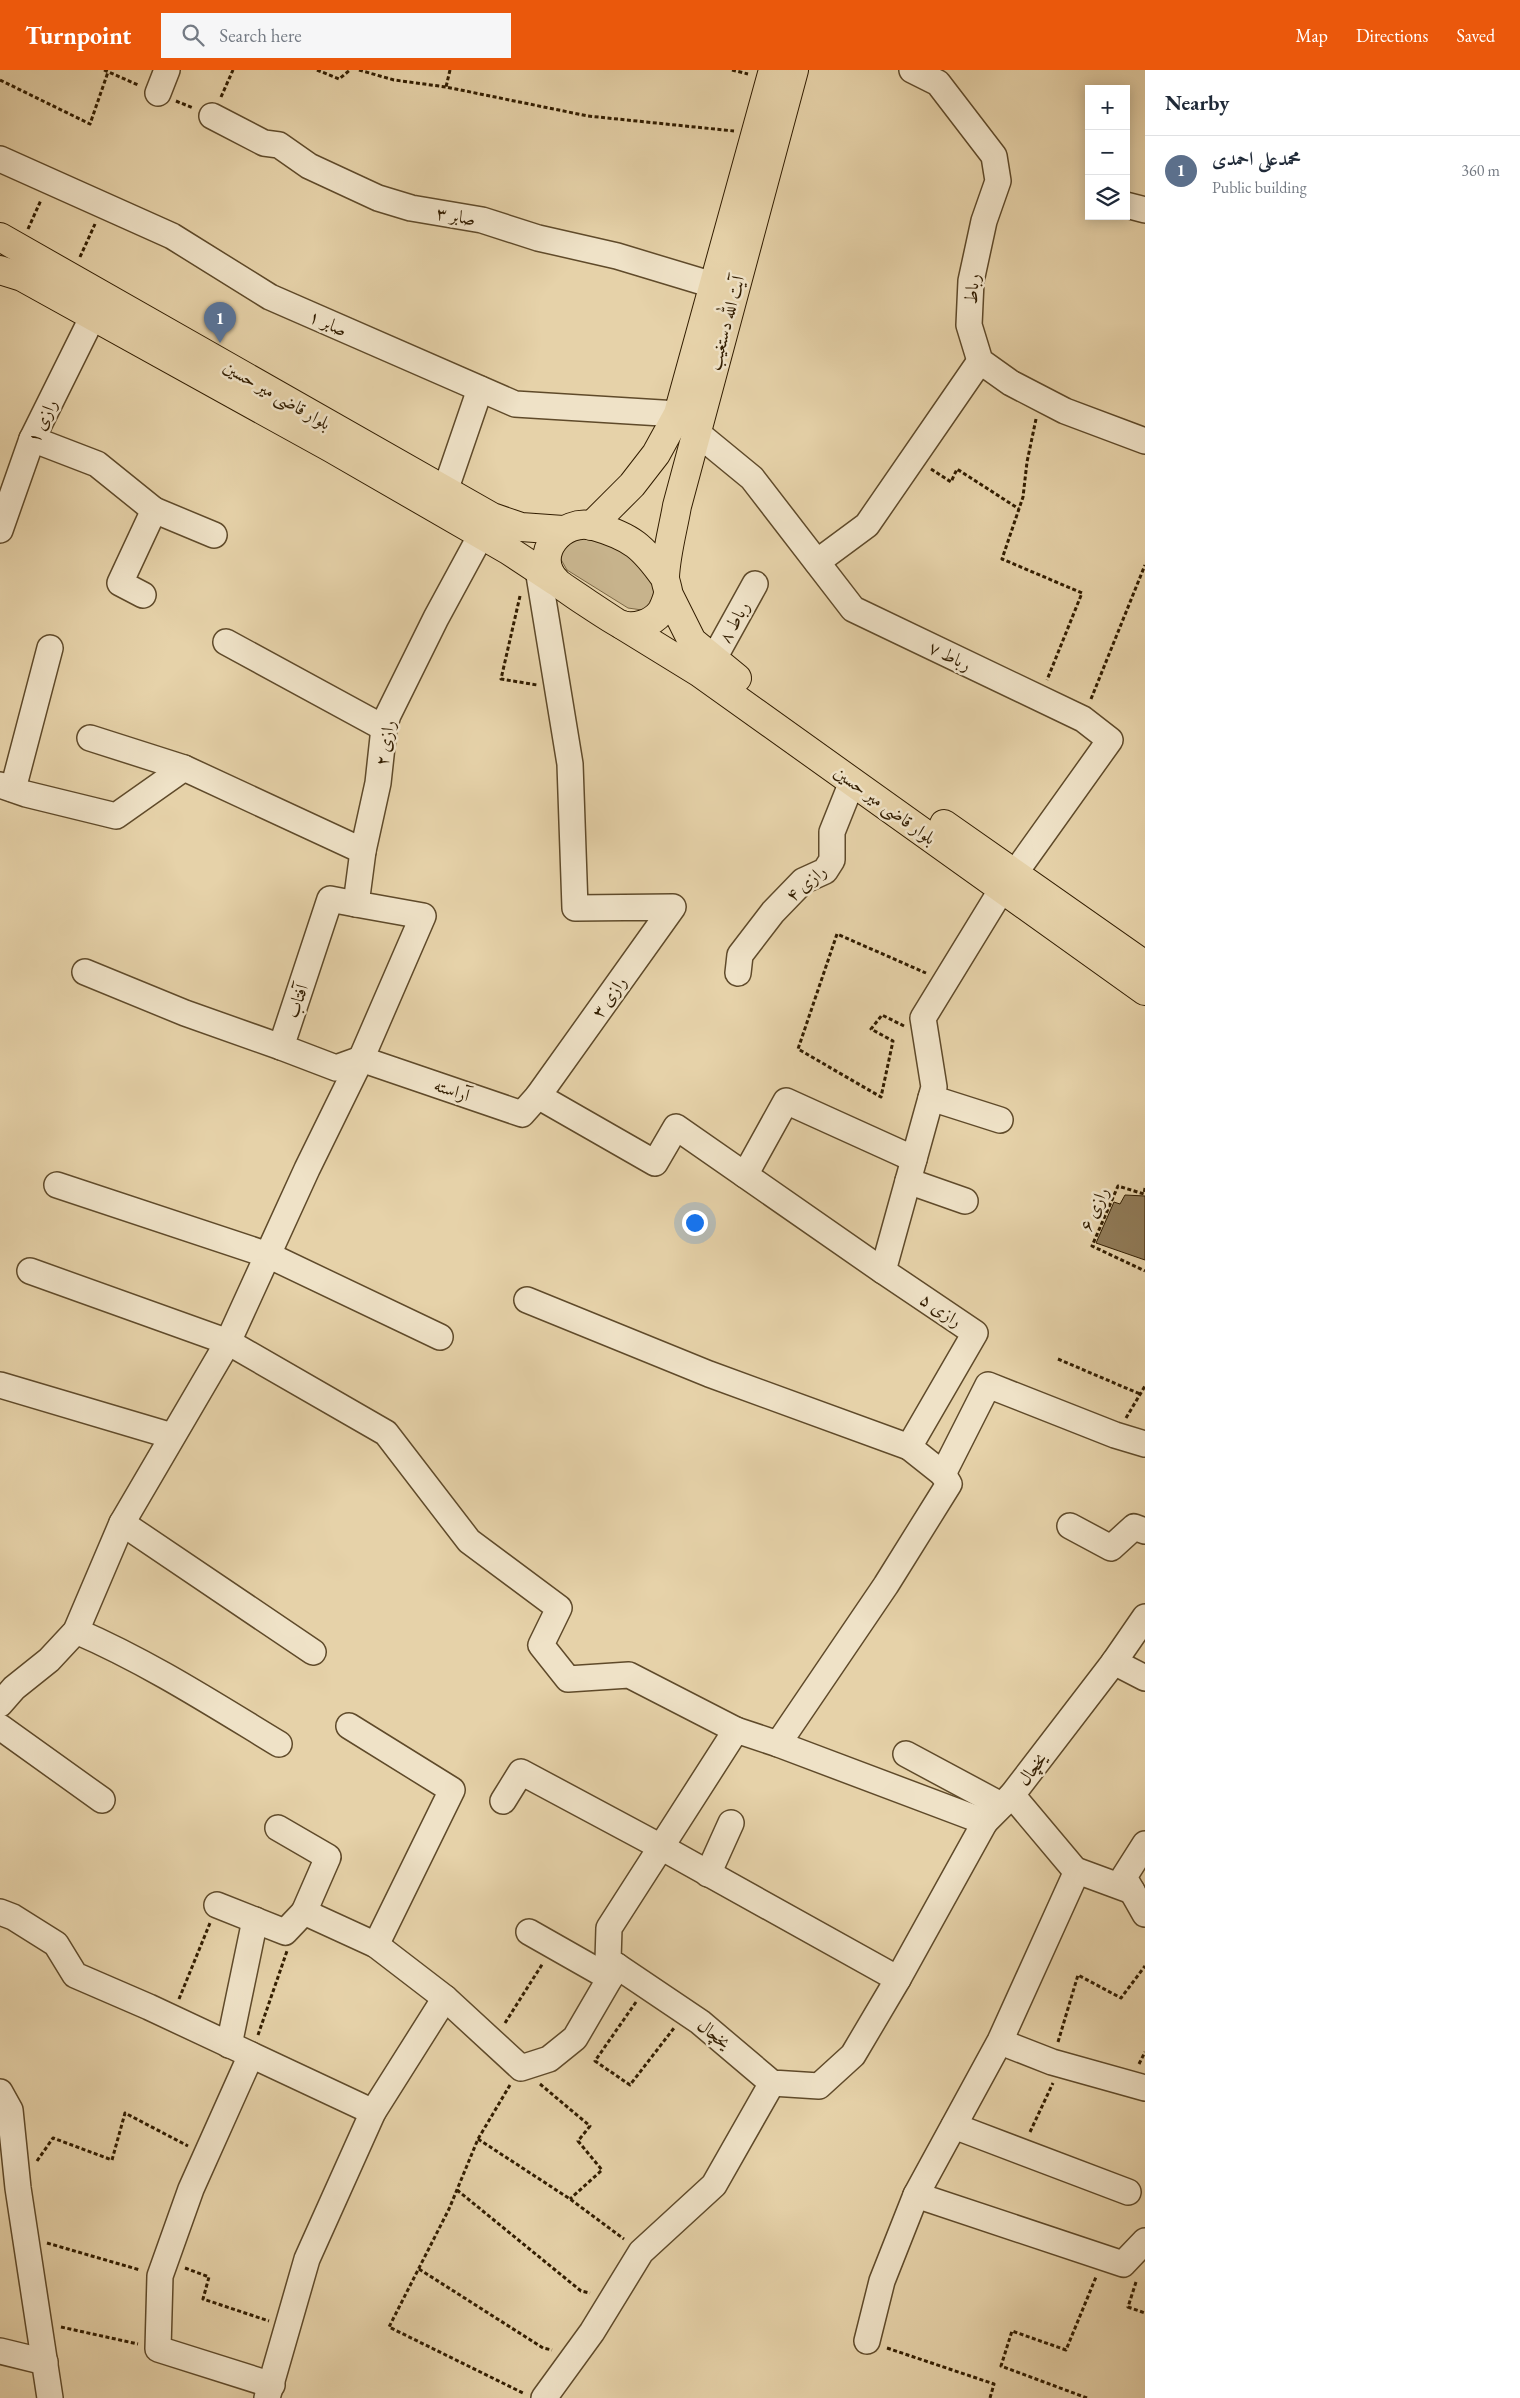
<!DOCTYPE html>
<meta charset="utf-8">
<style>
:root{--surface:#fff;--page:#f6f6f7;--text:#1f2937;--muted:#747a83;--line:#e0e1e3;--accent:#ea580c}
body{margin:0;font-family:"EB Garamond",Amiri,serif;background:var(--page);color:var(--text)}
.controls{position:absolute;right:15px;top:15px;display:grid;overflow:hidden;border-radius:0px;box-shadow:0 2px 12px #0003}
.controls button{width:45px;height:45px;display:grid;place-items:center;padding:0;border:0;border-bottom:1px solid var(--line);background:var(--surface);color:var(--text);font:25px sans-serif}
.you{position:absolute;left:694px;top:1152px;width:18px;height:18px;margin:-12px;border:4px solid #fff;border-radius:50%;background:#1a73e8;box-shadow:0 0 0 8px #1a73e833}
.badge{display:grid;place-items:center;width:32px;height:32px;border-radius:50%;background:var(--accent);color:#fff;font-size:16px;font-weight:700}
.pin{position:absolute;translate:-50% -41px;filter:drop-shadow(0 1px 2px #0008)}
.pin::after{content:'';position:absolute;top:26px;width:18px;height:15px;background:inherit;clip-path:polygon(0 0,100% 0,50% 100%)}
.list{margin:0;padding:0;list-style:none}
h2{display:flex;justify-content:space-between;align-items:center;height:65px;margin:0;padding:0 20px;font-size:21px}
h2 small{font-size:16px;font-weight:400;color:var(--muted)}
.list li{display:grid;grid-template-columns:32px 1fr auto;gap:15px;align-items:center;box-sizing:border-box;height:70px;padding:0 20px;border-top:1px solid var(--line)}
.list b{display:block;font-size:19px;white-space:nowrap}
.list p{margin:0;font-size:16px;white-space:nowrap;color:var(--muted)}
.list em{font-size:16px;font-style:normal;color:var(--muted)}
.icon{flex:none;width:28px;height:28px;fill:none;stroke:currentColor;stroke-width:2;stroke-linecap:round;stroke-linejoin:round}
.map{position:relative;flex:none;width:1145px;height:2328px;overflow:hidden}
header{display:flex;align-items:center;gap:30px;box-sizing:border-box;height:70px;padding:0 25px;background:var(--accent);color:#fff}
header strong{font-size:24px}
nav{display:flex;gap:28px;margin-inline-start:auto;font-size:18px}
.search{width:350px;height:45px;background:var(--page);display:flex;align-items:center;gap:12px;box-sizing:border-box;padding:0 18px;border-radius:0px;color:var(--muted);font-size:19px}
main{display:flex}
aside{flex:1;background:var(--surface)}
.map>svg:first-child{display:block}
</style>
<header>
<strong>Turnpoint</strong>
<div class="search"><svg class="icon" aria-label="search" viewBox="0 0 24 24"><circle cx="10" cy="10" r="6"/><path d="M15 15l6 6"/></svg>Search here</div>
<nav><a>Map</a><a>Directions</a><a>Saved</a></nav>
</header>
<main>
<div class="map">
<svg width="1145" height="2328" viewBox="0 0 1145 2328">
<rect width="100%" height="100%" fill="#e6d2a9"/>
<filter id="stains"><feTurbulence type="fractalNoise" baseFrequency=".004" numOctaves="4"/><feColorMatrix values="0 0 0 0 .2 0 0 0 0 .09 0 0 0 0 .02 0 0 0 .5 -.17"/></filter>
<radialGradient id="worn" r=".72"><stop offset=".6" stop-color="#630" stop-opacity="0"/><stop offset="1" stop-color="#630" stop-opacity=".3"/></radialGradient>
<path fill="#c7b38c" stroke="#7c6846" d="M594,465L622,471L656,513L652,534L642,540L628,538L567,500L559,486L572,471Z"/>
<path fill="#907b58" stroke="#321d00" d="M1125,1125L1145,1126V1190L1096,1173L1114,1132L1120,1134Z"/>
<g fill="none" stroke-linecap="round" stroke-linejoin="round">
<g stroke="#5f4a2a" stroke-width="28">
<g id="minor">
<path d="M912,0L938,13L994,86L998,111L984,151L971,211L969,255L980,291L1011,313L1065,341L1145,371"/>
<path d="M158,23L167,0"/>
<path d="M212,46L264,73L279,75L309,96L378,128L411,138L482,150L538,168L617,186L713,215"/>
<path d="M0,89L172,166L270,227L515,334L678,344"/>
<path d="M1126,135L1145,140"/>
<path d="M696,362L752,408L853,539L1083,649L1110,670L1015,803"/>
<path d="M32,369L97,394L154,440"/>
<path d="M445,421L480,319"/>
<path d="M0,460L32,369L93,246"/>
<path d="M817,492L867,455L980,291"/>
<path d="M538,499L570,694L575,838L673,837L538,1026L655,1093L676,1057L883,1201"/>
<path d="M143,525L120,513L154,440L214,465"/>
<path d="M226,572L384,658"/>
<path d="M713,590L755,514"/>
<path d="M90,668L184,698L363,781"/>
<path d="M0,715L26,724L116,746L184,698"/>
<path d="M13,719L50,578"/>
<path d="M1002,819L923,948L934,1017L883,1201L975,1263L909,1377L943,1404L988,1315L1115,1365L1145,1374"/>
<path d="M356,834L330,829L281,977L336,998L361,989L522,1044L538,1026"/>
<path d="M85,902L185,943L281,977"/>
<path d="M738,903L740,885L773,842L803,811L825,801L832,790V762L852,712"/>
<path d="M931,1028L1000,1050"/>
<path d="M745,1105L786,1031L914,1089"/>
<path d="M908,1111L965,1131"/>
<path d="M57,1115L268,1185L440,1267"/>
<path d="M30,1201L228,1272L386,1363L469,1471L559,1538L541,1575L568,1609L629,1605L736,1660"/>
<path d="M527,1230L709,1304L909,1377"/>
<path d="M0,1315L172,1366"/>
<path d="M943,1404L949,1414L886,1515L778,1674L985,1752"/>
<path d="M122,1453L313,1582"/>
<path d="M1070,1456L1111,1478L1134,1457L1145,1461"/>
<path d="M76,1561C148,1592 213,1634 279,1674"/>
<path d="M1114,1592L1145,1608"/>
<path d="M0,1634L14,1618L49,1590L76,1561L122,1453L228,1272L307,1099L361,989L423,846L356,834L363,781L378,713L384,658L388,645L436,548L481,465"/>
<path d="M349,1656L452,1720L376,1875"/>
<path d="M0,1657L102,1730"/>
<path d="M778,1674L736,1660L661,1777L898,1909L985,1752L1012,1725L1114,1592L1145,1547"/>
<path d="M906,1684L1001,1735"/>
<path d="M1012,1725L1075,1800L1132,1821"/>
<path d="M503,1731L521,1702L661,1777L609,1858L608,1890L700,1952L772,2013L819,2016L853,1985L898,1909"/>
<path d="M278,1758L328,1787L304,1842"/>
<path d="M1145,1774L1124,1807L1145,1844"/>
<path d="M1077,1801L1000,1971L916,2125L1123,2194L1145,2171"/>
<path d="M708,1804L731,1753"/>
<path d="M217,1835L285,1862L304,1842L376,1875L445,1928L521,1998L549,1989L575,1968L617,1896"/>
<path d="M0,1842L13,1847L56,1874L75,1905L149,1937L373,2042"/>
<path d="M529,1862L610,1908"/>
<path d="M229,1975L255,1850"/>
<path d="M1011,1976L1052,1992L1145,2018"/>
<path d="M251,1985L191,2119L160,2206L158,2279L272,2315"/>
<path d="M0,2022L10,2040L18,2118L50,2328"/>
<path d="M954,2056L1128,2122"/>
<path d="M867,2271L882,2211L916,2125"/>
<path d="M0,2281L45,2292"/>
<path d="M267,2328L307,2189L373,2042L445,1928"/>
<path d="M544,2328L592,2262L641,2182L714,2115L772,2013"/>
</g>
</g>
<g stroke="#321d00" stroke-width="30">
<g id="major">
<path d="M0,167L492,447L521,457L563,460"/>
<path d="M0,200L22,207L331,378L508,480L555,511"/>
<path d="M591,456L632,415L656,384L678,344L773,0"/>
<path d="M665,508C643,477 632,467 594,456C562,447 531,485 556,511C559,515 618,554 622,555C635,559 652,553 660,543C663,540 668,527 668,522C668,517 665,512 665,507C666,484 673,459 677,436L794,0"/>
<path d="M668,523L692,571L737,608"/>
<path d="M622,555L700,603L1145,921"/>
<path d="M944,754L1145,895"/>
</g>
</g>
<g stroke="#321d00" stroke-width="3" stroke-dasharray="4 2.5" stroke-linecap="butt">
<path d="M104,0L138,15"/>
<path d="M317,0L339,9L350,0"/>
<path d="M359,0L394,10L446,17"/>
<path d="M450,0L446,17L588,46L734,61"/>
<path d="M732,0L748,4"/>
<path d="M0,10L90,54L108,2"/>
<path d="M221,27L233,0"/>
<path d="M176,31L193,38"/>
<path d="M28,159L41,130"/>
<path d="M80,187L95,154"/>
<path d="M1036,349L1027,392L1023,427L1002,489L1082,523L1047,610"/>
<path d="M931,399L951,412L957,399L1019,439"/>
<path d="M520,526L501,609L537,615"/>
<path d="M1091,629L1145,495"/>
<path d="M904,956L882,945L871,959L893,971L881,1027L798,979L837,864L926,903"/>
<path d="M1145,1118L1144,1124L1118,1116L1092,1176L1145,1201"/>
<path d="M1058,1289L1140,1324"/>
<path d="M1126,1348L1145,1316"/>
<path d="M179,1929L210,1853"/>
<path d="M636,1932L595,1991L630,2015L674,1958"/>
<path d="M505,1953L543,1893"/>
<path d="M258,1965L287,1881"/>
<path d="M1058,1972L1078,1905L1121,1928L1145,1896"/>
<path d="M1139,1994L1145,1982"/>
<path d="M540,2014L590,2056L578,2071L602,2100L570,2129"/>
<path d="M510,2015L478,2069L449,2139L389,2257L523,2323"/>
<path d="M1030,2062L1053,2013"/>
<path d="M478,2069L570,2129L624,2169"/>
<path d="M37,2091L53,2068L112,2090L125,2043L188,2076"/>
<path d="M457,2120L581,2221L590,2223"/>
<path d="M47,2173L140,2200"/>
<path d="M185,2198L209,2207L203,2229L269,2251"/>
<path d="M419,2199L543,2278L552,2280"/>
<path d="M1136,2212L1128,2237L1145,2243"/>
<path d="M61,2257L138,2274"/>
<path d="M887,2278L994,2314L990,2328"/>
<path d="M1087,2328L1001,2296L1012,2261L1066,2280L1096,2207"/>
</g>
<use href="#minor" stroke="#efe2c7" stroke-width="25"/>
<use href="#major" stroke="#e6d2a9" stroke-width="28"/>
</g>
<g text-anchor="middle" stroke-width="5" stroke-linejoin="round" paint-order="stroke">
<g font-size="18" fill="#321d00" stroke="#efe2c7">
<text transform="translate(456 146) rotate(10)" y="6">صابر ۳</text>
<text transform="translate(972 219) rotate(-84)" y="6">رباط</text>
<text transform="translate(328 253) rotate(24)" y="6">صابر ۱</text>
<text transform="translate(726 253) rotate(-75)" y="6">آیت الله دستغیب</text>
<text transform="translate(277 325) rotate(30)" y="6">بلوار قاضی میر حسین</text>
<text transform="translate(42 351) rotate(-65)" y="6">رازی ۱</text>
<text transform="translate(734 552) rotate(-61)" y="6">رباط ۸</text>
<text transform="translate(950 586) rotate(26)" y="6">رباط ۷</text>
<text transform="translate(385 673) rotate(-80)" y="6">رازی ۲</text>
<text transform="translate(885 735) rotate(36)" y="6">بلوار قاضی میر حسین</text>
<text transform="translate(806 813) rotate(-40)" y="6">رازی ۴</text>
<text transform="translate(609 927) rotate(-55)" y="6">رازی ۳</text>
<text transform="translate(297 931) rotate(-71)" y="6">آفتاب</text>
<text transform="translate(452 1020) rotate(19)" y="6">آراسته</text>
<text transform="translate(1094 1139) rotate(-66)" y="6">رازی ۶</text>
<text transform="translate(941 1240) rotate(34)" y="6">رازی ۵</text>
<text transform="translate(1032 1699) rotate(-53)" y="6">یخچال</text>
<text transform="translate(714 1964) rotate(38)" y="6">یخچال</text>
</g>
</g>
<rect width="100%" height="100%" filter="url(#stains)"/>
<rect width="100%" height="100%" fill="url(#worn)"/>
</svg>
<div class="controls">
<button>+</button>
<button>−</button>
<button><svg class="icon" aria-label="layers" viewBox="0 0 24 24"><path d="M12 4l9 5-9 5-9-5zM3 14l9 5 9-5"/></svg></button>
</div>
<div class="you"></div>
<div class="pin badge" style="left:220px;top:273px;background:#5c6f8a">1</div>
</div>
<aside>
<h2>Nearby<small></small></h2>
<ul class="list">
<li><span class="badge" style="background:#5c6f8a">1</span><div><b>محمدعلی احمدی</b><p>Public building</p></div><em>360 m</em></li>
</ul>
</aside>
</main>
